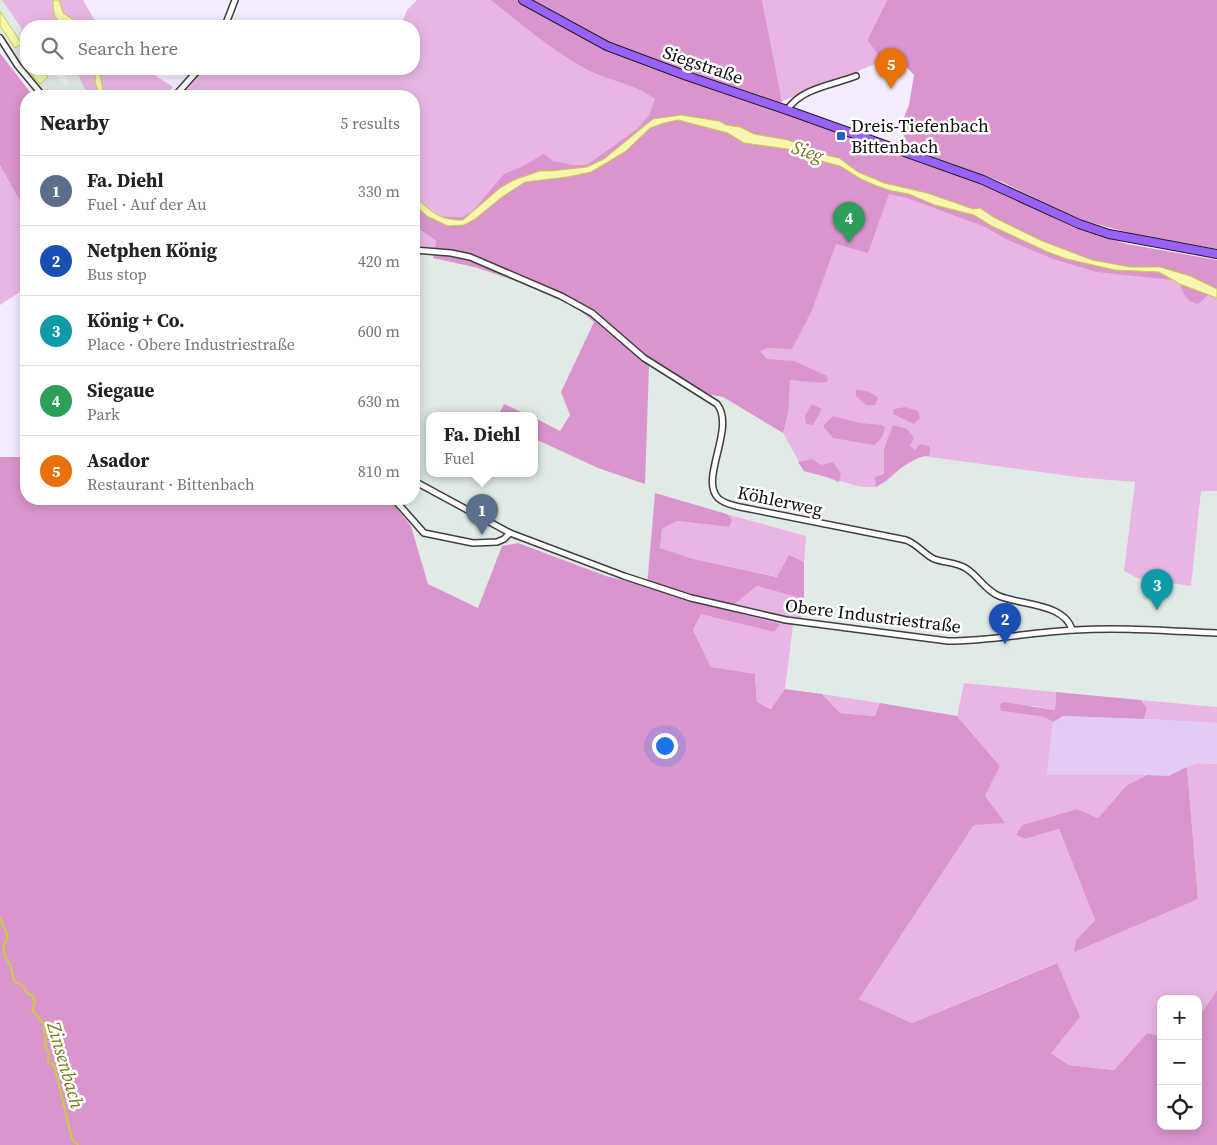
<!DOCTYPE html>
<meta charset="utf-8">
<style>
:root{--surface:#fff;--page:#f2f2f2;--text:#222;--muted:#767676;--line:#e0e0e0;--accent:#ea580c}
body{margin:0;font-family:"Source Serif 4",serif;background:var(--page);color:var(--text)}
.controls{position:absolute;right:15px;bottom:15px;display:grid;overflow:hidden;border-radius:10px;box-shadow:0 2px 12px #0003}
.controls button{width:45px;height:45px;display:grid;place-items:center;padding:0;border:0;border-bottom:1px solid var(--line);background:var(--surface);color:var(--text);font:25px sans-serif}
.you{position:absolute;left:664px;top:745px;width:18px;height:18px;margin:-12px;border:4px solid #fff;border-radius:50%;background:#1a73e8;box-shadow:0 0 0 8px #1a73e833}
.badge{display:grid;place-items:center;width:32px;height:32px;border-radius:50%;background:var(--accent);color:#fff;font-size:16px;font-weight:700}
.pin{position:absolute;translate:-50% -41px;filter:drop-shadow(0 1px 2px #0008)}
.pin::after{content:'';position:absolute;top:26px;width:18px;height:15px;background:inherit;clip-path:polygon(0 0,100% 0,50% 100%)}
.popup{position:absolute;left:426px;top:412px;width:112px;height:65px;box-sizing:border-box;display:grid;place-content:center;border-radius:10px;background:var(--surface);filter:drop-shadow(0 1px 4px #0005);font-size:16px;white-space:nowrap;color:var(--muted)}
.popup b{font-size:19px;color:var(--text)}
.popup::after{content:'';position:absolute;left:50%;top:100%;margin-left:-10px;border:10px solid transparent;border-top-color:var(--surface)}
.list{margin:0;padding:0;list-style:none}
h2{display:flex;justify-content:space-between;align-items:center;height:65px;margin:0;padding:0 20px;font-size:21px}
h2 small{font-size:16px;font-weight:400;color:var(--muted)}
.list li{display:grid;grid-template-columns:32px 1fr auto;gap:15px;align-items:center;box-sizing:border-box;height:70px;padding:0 20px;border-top:1px solid var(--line)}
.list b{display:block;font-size:19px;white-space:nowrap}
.list p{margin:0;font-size:16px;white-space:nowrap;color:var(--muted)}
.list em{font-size:16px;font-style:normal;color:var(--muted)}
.icon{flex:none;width:28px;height:28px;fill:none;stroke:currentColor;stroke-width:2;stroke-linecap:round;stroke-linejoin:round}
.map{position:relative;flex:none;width:1217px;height:1145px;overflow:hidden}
.search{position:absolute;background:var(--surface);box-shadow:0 2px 12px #0003;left:20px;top:20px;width:400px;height:55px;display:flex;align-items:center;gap:12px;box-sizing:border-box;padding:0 18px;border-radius:20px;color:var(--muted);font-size:19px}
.panel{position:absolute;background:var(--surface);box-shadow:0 2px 12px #0003;left:20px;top:90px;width:400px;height:415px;border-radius:20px}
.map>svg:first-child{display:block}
</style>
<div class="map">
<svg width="1217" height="1145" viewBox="0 0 1217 1145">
<rect width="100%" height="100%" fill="#f4ecff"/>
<g fill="#e0ebe6">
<path d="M0,0H2L8,8L26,35V69H52L62,82L68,86L65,69H76L87,90L88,96H47L18,62L0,32Z"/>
<path d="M414,253L474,267L562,296L594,322L561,392L570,415L560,431L535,418L534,416H530L505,404L498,416H430V474H534L535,439L598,468L649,365L706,394L723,397L783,433L804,471L861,487H876L887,481L902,467L923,456L1084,478L1135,482L1124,571L1191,585L1201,491H1217V707L965,683L957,716L785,689L805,536L655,493L647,586L606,576L518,543L502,546L478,609L428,584L411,526L389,499H414Z"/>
</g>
<path fill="#e2ccf5" d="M1063,716L1144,719L1217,723V764L1197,763L1168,776L1047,775L1053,722Z"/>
<g fill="#e9b6e4">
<path d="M2,0H53C53,10 56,20 63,26H26V35Z"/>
<path d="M59,0H83L98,26H80L74,20L63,13Z"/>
<path d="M417,0H494L1217,287V491H1201L1191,586L1137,578L1124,571L1135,482L1084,478L923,456L902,467L887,481L876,487H861L804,471L783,433L784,428L655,354L446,227L414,205V96H181L204,69H365L383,74L385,69H414V26H401L407,10Z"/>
<path d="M762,0H887L867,40L883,61L782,101Z"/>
<path d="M76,69H96L95,82L100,96H88Z"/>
<path d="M106,69H145L173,87L164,96H104L100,74L107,72Z"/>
<path d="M0,165L26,212V288L0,305Z"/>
<path d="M414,225L436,241L435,248L414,246Z"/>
<path d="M727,514L806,536L804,562L795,559L778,577L694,559L660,548L662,529L677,521L729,527L731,520Z"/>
<path d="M757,586L804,599L802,616L793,626L785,689L772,709L757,702L755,675L711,667L693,630L701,613L774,632L779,624L726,610Z"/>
<path d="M964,683L1056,692L1055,710L1034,706L1001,711L1044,717L1053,722L1047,775H1147L1127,785L1098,818L1077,809L1022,825L1016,835L1025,839L1059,829L1095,920L1076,940L1198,899L1187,767L1197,763L1217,764V990L1198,1018V999H1161V1036L1147,1033L1114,1070L1069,1065L1050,1052L1056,963L912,1023L859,999L974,825L985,796L1000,766L957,716Z"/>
<path d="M822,694L880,703L876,716L840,713Z"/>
<path d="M1141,700L1217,707V723L1144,719L1147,708Z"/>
</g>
<g fill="#da95ce">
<path d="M491,0H762L782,101L777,111L996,190L1075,228L1127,244L1217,260V289L1190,276L1160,267H1130L1092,260L1042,241L993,217L980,208L973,209L914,190H890L909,194L935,205L974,215L992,226L1048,252L1067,259L1115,270L1159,272L1172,280L1097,272L1053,259L1008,240L985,227L907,198L889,194L868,253L836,244L812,310L792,349L767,348L760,351L767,359L794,361L827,376L828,381L823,383L790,380L788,413L783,433L723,397L706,394L649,365L645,484L598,468L535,439V418L560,431L570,415L561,392L594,322L562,296L474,267L433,258L436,241L414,225V204L427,216L462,217L472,212L504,174L521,167L544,154L553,161L572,165H587L637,129L649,115L655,99C635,84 610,81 588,70C553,51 522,25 491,0Z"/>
<path d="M887,0H1217V249L1137,235L1078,219L1002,182L910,148L903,134V120L909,105L914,75L894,54L883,61L867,40Z"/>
<path d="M0,53L33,96H26V212L0,165Z"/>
<path d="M1180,284L1209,294L1198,304C1186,301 1184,295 1180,284Z"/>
<path d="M856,390C866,390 871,392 878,398L875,405H866L856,396Z"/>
<path d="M504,404L530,416H498Z"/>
<path d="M812,404L822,409L813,425L806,424L805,416Z"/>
<path d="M905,407L918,411L920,418L914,424L893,414L894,409Z"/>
<path d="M833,416L860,423L882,425L885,428C883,436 881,440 874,445L833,438L823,426Z"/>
<path d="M893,425L907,429L914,438L910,446L915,450L920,444L929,446L930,450L929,456C910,455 892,478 876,487L875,477L884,474V449Z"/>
<path d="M0,457H26V499H389L411,526L428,584L478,608L502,546L518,543L606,576L647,586L655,493L727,514L732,520L729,527L677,521L662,529L660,548L694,559L777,577L789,555L804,562V599L757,586L727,610L780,624L774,632L701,614L693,630L711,667L755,674L757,702L771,709L785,689L822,694L840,713L875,716L880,703L957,716L1000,766L985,796L1005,823L974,825L859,999L912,1023L1057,963L1080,1017L1051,1053L1069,1065L1114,1070L1147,1033L1161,1036V1126H1198V1018L1217,990V1145H0Z"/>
<path d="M812,459L821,465L833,462L841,474L839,482L827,477L804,471L798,462Z"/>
<path d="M1056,692L1141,700L1147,708L1144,719L1063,716L1053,722L1044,717L1001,711L1000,705L1003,702L1055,710Z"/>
<path d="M1187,767L1198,899L1074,952L1076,940L1095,920L1059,829L1025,839L1016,835L1022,825L1077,809L1098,818L1127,785L1147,775L1168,776Z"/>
</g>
<g fill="#f6f6b0" stroke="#cbce37">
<path d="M53,0H59L63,13L74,20L80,26H63C54,19 53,11 53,0Z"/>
<path d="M0,11L22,44L15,48L0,26Z"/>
<path d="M27,69H41L48,77L40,84Z"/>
<path d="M96,69H106L107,74H100L104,96H100L95,82Z"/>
<path d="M681,115L719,121L726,125L740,127L754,134L788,140L825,155L839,158L858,172L884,183L927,193L973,209L980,208L993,217L1042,241L1092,260L1130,267H1160L1190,276L1217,289V298L1180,284L1159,272L1115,270L1067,259L1048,252L992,226L974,215L935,205L909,194L892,191L877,186L861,179L840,166L810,158L788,149L744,143L728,133L678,120L664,123L650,128L626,151L591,172L567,177L525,182L502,197L475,219L464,225L448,226L427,216L414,204V196C430,211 440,221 463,220L500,188L514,180L540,171H551L587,167L604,159L653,119Z"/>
</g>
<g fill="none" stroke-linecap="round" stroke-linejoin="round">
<path stroke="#cbce37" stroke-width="2" d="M0,918L8,937C0,951 3,952 10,965C12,969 13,976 14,981L23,986L27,993L33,996L35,1003L32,1010L44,1024V1031L47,1035L44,1040L46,1042L45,1048L49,1053L48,1063L54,1065L72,1139L78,1145"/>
<g stroke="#3f3f3f" stroke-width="8">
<g id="street">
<path d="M225,26L235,0"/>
<path d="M0,38L18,66L43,96"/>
<path d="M175,96L199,69"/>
<path d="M787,110C801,88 833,85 856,76"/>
<path d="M414,250L451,253L470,257L561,296L592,313L644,358L717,404C736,428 699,479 718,498C724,504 733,505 740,507L906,540C917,544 924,554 934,559C945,563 957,562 967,569C979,577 985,590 999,596C1020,605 1065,603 1072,630"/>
<path d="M414,481L510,533L624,576L691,598L786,620L948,641C991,641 1032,632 1075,630C1122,627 1170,631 1217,633"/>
<path d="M394,499L424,533L473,543L497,542L504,539L510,533"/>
</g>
</g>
<g stroke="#1d1d1d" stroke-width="10">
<path id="primary" d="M523,0L607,46L687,76L787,110L983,180L1079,224L1109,234L1217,254"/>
</g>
<use href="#street" stroke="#fff" stroke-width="5"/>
<use href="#primary" stroke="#9a61f9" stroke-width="8"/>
</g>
<rect fill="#2466bd" stroke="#fff" stroke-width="2" x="836" y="131" width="10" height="10" rx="2.5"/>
<g text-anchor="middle" stroke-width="5" stroke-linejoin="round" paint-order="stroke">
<g font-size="18" fill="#0c0c0c" stroke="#fff">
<text transform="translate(703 65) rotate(19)" y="6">Siegstraße</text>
<text transform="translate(780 501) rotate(12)" y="6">Köhlerweg</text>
<text transform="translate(873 616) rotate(7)" y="6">Obere Industriestraße</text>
</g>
<g font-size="18" fill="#0c0c0c" stroke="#fff" text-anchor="start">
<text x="851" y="132">Dreis-Tiefenbach<tspan x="851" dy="21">Bittenbach</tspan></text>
</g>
<g font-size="19" font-style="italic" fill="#767b14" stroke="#fff">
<text transform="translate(808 151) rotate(19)" y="7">Sieg</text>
<text transform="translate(66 1065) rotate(74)" y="7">Zinsenbach</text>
</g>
</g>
</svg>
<div class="controls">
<button>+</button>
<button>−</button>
<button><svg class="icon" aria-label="locate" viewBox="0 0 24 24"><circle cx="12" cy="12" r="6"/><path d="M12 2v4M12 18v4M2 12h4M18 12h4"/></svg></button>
</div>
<div class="you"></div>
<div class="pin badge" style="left:482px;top:535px;background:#5c6f8a">1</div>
<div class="popup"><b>Fa. Diehl</b>Fuel</div>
<div class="pin badge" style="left:1005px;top:644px;background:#1a4fb4">2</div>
<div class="pin badge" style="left:1157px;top:610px;background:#0f9aa8">3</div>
<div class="pin badge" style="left:849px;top:243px;background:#2e9e5b">4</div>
<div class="pin badge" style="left:891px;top:89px;background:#e8710a">5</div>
<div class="search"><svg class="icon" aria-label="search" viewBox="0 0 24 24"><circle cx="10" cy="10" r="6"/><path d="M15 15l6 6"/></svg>Search here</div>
<section class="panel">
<h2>Nearby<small>5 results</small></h2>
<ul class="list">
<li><span class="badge" style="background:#5c6f8a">1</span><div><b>Fa. Diehl</b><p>Fuel · Auf der Au</p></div><em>330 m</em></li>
<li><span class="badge" style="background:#1a4fb4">2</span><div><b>Netphen König</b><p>Bus stop</p></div><em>420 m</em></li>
<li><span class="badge" style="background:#0f9aa8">3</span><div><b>König + Co.</b><p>Place · Obere Industriestraße</p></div><em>600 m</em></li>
<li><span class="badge" style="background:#2e9e5b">4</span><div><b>Siegaue</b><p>Park</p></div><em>630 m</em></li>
<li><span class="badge" style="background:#e8710a">5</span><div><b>Asador</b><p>Restaurant · Bittenbach</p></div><em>810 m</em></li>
</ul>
</section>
</div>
